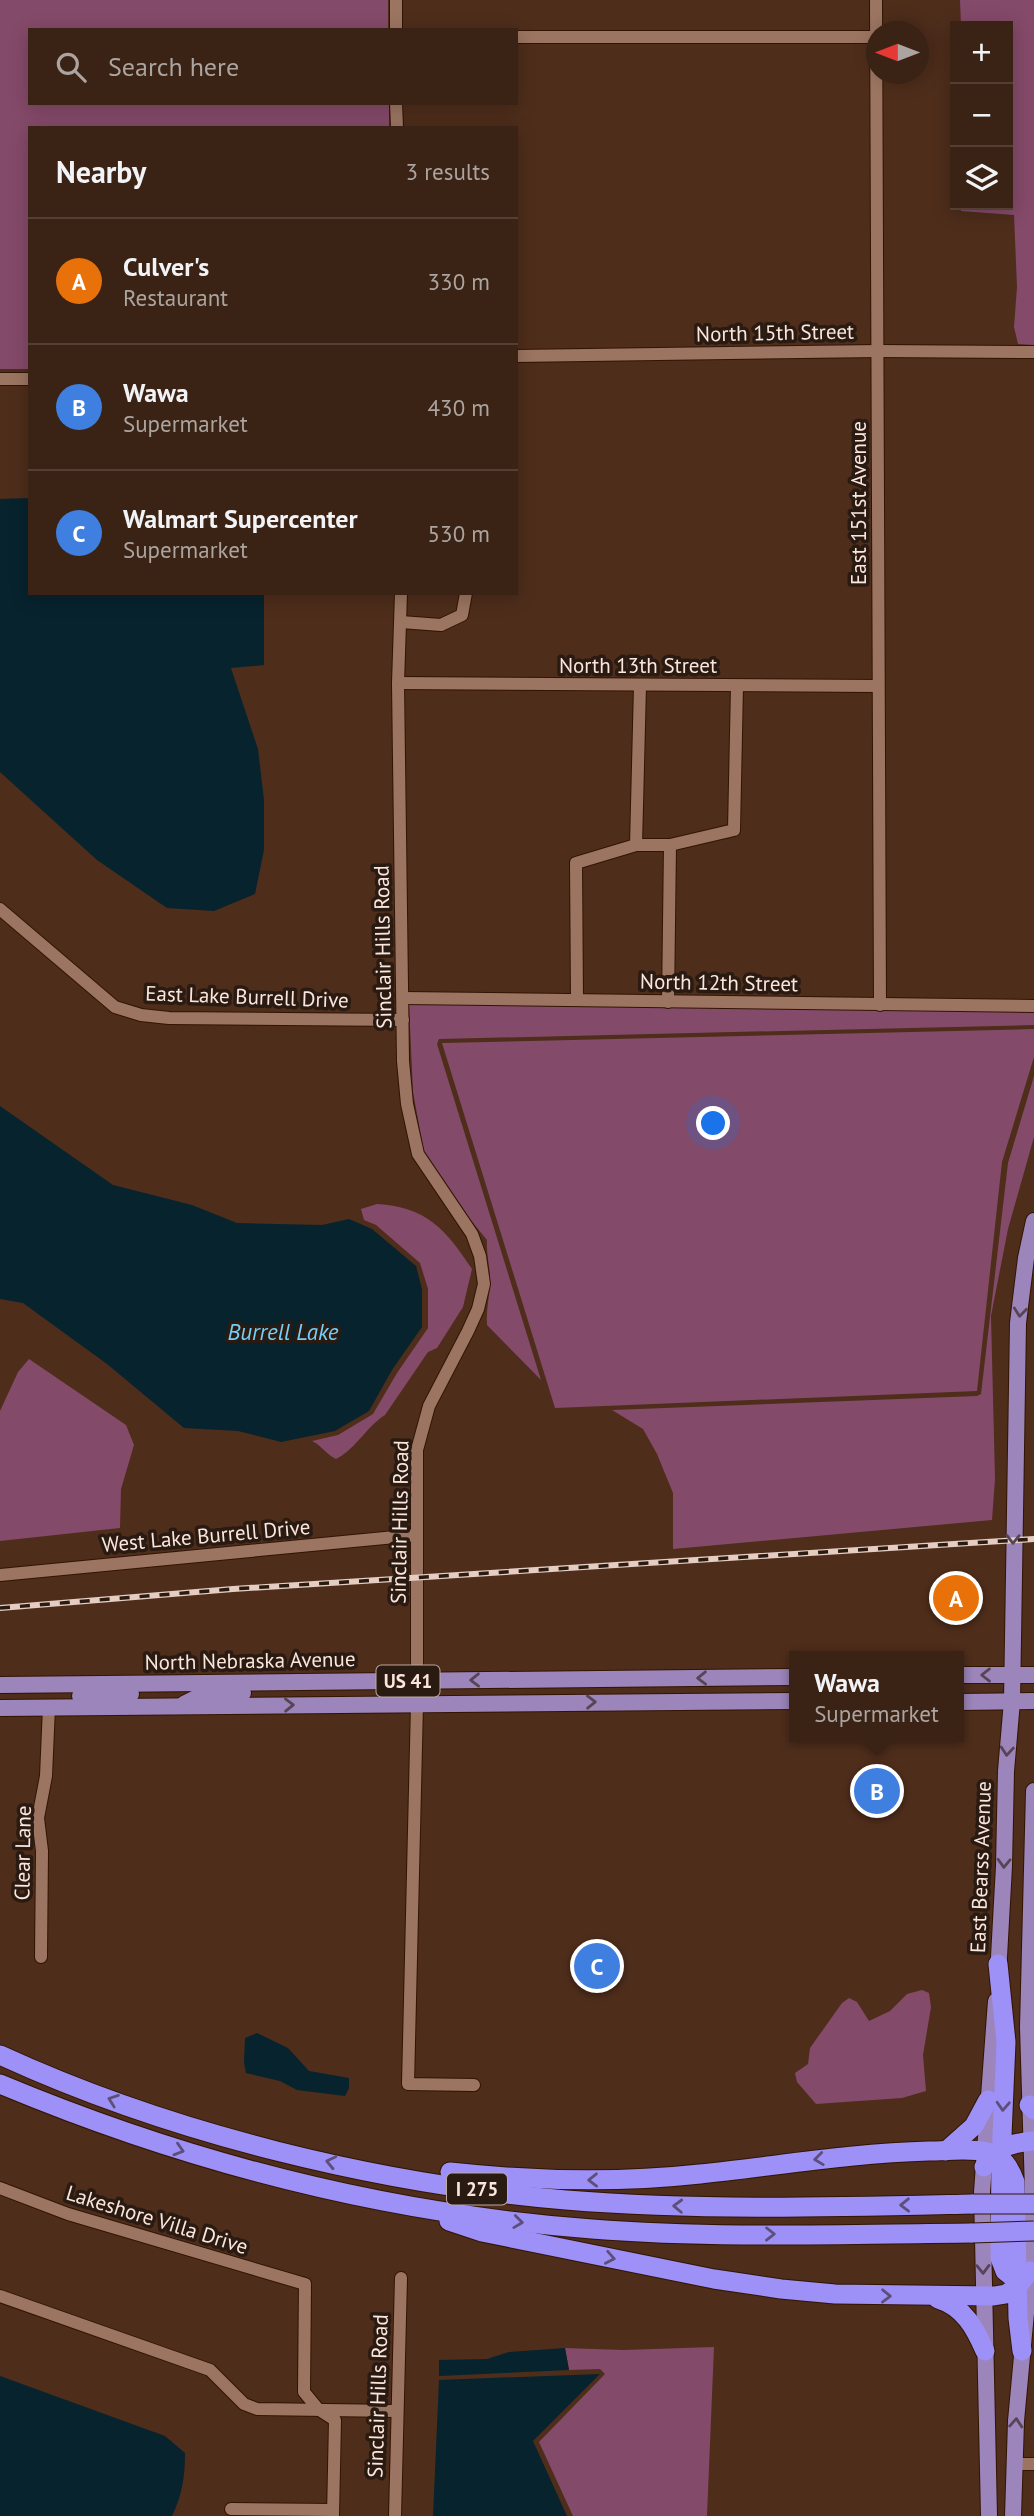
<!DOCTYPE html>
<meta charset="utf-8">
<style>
:root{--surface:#3a2214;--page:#452f22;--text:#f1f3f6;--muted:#aba4a0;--line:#543f34;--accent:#1a73e8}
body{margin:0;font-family:"PT Sans",sans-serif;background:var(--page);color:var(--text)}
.controls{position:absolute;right:21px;top:21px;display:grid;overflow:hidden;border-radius:0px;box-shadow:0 4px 18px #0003}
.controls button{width:63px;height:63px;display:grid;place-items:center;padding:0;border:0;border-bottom:2px solid var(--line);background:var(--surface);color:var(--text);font:35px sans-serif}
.compass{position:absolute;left:866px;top:21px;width:63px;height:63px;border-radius:50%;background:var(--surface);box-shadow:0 4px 18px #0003;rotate:270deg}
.you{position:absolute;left:714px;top:1124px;width:24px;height:24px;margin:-18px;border:5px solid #fff;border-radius:50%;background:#1a73e8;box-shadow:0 0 0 10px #1a73e833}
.badge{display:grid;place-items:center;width:46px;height:46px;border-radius:50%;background:var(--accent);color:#fff;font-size:23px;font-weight:700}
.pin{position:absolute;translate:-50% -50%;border:4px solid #fff;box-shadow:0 2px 7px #0006}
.popup{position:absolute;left:789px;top:1651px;width:175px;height:91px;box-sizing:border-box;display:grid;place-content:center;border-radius:0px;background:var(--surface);filter:drop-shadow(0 2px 5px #0005);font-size:23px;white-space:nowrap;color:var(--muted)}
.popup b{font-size:26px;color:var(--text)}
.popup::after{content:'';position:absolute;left:50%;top:100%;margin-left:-14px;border:14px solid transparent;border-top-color:var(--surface)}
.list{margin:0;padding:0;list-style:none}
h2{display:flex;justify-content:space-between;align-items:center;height:91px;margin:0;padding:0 28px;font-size:30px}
h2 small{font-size:23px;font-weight:400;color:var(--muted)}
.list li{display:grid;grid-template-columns:46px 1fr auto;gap:21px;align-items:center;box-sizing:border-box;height:126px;padding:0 28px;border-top:2px solid var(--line)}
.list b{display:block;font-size:26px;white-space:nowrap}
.list p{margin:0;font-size:23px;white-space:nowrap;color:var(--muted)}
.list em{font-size:23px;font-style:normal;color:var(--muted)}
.icon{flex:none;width:38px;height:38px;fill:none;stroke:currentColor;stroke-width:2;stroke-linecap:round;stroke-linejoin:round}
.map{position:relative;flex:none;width:1034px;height:2516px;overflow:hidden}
.search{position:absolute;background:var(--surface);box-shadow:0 4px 18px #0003;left:28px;top:28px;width:490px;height:77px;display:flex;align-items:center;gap:18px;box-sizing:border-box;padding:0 24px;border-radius:0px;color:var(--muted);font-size:26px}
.panel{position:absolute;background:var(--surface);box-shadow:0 4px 18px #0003;left:28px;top:126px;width:490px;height:469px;border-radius:0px}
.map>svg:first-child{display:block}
</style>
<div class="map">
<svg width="1034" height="2516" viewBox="0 0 1034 2516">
<rect width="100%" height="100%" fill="#4e2d1b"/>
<g fill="#844a69">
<path d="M0,0H388V30H30V103H389V128H30V369H0Z"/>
<path d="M960,0H1034V345L1018,344L1014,327L1017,287L1014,215L961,211V205H1008V26H961Z"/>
<path d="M409,1004L1034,1012V1025L439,1039L437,1044L541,1380L487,1325C486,1311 489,1299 490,1285C491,1271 486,1255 487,1240L463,1211L424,1152L413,1092Z"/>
<path d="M1034,1029V1057L1002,1162L977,1391L555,1408L442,1043Z"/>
<path d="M1034,1076V1137L1008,1229L991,1316L995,1479L992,1520L673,1549V1493L657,1454L643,1429L612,1410L977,1396L981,1394L1008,1163Z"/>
<path d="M377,1204C427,1207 446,1230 472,1269L463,1307L437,1348L428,1352L385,1415C366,1427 356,1449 336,1459C326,1454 321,1445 312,1441L338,1435L373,1414L397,1373L428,1328V1289L420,1263L376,1225L364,1220L361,1209Z"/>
<path d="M29,1359L126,1425L134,1445L121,1489L120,1528L0,1541V1411L18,1372Z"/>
<path d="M922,1990L929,1993L931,2007L923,2055L926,2091L902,2098L816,2104L797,2082L795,2073L808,2064L810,2048L842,2003L849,1998L857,2002L869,2021L890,2011L907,1994Z"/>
<path d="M714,2347L707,2516H573L539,2442L605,2374L600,2369L569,2370L565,2348L623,2350Z"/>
</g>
<g fill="#07232e">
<path d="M30,498V593H264V665L231,668L258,749L264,800V850L255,894L214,911L167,908L97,860L0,772V499Z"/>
<path d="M0,1106L113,1185L192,1205L237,1223L322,1225L349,1219L372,1229L416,1266L422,1289V1327L392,1370L369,1411L335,1431L281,1442L238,1431L184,1428L107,1364L23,1303L0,1299Z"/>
<path d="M257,2033L288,2048L309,2071L349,2078V2088L345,2096L297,2090L280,2081L246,2073L244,2063L245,2038Z"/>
<path d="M565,2348L569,2370L439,2376V2360L487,2359L509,2352Z"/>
<path d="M600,2374L533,2441L567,2516H433L439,2380Z"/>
<path d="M0,2376L165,2436L185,2453C185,2477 182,2495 172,2516H0Z"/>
</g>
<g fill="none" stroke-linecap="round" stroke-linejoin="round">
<g stroke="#321403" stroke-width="14">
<g id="minor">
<path d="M396,0V30"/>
<path d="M876,0L880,1005"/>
<path d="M516,37H876"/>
<path d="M396,103L397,128"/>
<path d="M516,356L879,351L1034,352"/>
<path d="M0,379H30"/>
<path d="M401,593L398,683L403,1061L407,1104L418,1154L472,1234L480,1256L484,1284L478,1309L468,1331L429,1406L417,1450V1704L408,2084L474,2085"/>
<path d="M401,622L441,625L462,615L466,593"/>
<path d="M398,683L878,686"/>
<path d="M636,845L640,686"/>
<path d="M0,909L115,1007L141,1015L169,1018L403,1020"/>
<path d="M403,998L1034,1006"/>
<path d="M577,1000L576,863L636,845H670L734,830L737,686"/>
<path d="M668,1002L670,845"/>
<path d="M0,1575L416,1535"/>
<path d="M41,1957L42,1851L38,1818L46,1776L49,1707"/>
<path d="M0,2188L68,2214L305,2284L304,2392L318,2409L335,2420L333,2516"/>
<path d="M0,2296L210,2370L244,2404L257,2409L396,2411"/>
<path d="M1014,2464H1034"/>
<path d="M231,2509L333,2510"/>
<path d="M395,2516L401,2278"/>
</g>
</g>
<g stroke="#321403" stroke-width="18">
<g id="major">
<path d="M959,1675H1034"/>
<path d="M0,1685L795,1677"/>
<path d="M80,1696L131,1694"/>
<path d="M959,1702L1034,1701"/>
<path d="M184,1704L202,1695L243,1693"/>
<path d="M0,1708L795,1701"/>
<path d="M998,1975L1004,1866L1006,1771L1012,1701L1018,1323L1026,1258L1034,1221"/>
<path d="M989,2516L982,2192L996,2001"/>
<path d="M1013,2516L1016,2421L1032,2248L1033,2191L1028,2027L1034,1791"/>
</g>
</g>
<g stroke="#321403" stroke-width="21">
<g id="highway">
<path d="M998,1964L1006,2042L1001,2159L1000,2258L1005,2271L1020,2283"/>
<path d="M0,2055C172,2134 378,2184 566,2200C702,2211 838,2207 973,2204"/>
<path d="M0,2084C189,2163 388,2214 592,2229C719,2239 846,2234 972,2233"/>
<path d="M1029,2105L1034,2110"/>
<path d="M946,2151L974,2126L988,2100"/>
<path d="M984,2167C995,2146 1013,2143 1034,2141"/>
<path d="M450,2172C533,2181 617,2183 700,2174C777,2166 852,2153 929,2151C947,2151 970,2148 988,2152C1003,2156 1010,2168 1015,2182L1018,2318L1022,2351"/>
<path d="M449,2221L482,2232L714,2279L781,2289L835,2294L994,2296L1006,2294L1017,2287L1030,2271"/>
<path d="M938,2299C964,2307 975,2328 985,2351"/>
</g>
</g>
<use href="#minor" stroke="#9b7561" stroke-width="12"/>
<use href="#major" stroke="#9c85ba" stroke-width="16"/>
<use href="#highway" stroke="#9d90f6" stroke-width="19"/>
<g stroke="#e5cdc2" stroke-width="6">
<path id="rail" d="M0,1608L233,1589L1034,1539"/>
</g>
<use href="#rail" stroke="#291a12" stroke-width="3.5" stroke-dasharray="10" stroke-linecap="butt"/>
<g stroke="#321403" stroke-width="21" stroke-linecap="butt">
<g id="highway-bridge">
<path d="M973,2204H1034"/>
<path d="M972,2233L1034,2231"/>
</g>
</g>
<use href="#highway-bridge" stroke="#9d90f6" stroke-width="19"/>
</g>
<defs><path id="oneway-chevron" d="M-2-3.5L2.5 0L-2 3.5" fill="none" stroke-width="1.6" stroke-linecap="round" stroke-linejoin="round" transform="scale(1.75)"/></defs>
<g stroke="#574555">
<use href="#oneway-chevron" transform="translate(1020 1312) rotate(96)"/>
<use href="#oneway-chevron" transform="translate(1013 1539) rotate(91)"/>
<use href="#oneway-chevron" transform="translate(986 1675) rotate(180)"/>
<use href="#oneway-chevron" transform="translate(702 1678) rotate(179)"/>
<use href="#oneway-chevron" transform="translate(475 1680) rotate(179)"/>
<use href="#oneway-chevron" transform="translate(591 1702) rotate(-1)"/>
<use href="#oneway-chevron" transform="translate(289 1705) rotate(-1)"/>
<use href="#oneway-chevron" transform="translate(1007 1751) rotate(95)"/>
<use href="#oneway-chevron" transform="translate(1004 1863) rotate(92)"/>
<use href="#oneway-chevron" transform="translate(983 2269) rotate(89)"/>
<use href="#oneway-chevron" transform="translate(1016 2423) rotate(-86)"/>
</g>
<g stroke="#5d4f79">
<use href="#oneway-chevron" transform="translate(113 2100) rotate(-160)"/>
<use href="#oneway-chevron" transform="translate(1003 2106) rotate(93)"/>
<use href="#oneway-chevron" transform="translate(179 2150) rotate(17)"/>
<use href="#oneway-chevron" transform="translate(819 2159) rotate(173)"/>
<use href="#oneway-chevron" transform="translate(331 2162) rotate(-167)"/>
<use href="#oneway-chevron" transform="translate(593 2180) rotate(179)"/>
<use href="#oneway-chevron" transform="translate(905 2205) rotate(179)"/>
<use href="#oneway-chevron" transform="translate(678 2206) rotate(-178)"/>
<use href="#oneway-chevron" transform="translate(518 2222) rotate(7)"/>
<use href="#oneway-chevron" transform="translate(770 2234)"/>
<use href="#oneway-chevron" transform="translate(610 2258) rotate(11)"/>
<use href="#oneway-chevron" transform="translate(886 2296) rotate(1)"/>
</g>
<g text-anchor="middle" stroke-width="7" stroke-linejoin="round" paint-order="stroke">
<g fill="#291a12" stroke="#bda99f" stroke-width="2">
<rect x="376.5" y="1665.5" width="63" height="31" rx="5"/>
<rect x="447" y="2173.5" width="60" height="31" rx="5"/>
</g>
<g font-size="19" font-weight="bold" fill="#fce6dc">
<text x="408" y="1688">US 41</text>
<text x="477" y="2196">I 275</text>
</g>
<g font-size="21" fill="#fce6dc" stroke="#291a12">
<text transform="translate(775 333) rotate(-1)" y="7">North 15th Street</text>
<text transform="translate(859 503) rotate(-90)" y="7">East 151st Avenue</text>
<text x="638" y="673">North 13th Street</text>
<text transform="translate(383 947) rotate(-91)" y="7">Sinclair Hills Road</text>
<text transform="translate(719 983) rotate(1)" y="7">North 12th Street</text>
<text transform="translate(247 997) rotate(2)" y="7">East Lake Burrell Drive</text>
<text transform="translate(400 1522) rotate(-89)" y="7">Sinclair Hills Road</text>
<text transform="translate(206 1536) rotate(-5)" y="7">West Lake Burrell Drive</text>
<text transform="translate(250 1661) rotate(-1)" y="7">North Nebraska Avenue</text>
<text transform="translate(23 1853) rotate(-89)" y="7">Clear Lane</text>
<text transform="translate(981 1867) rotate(-88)" y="7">East Bearss Avenue</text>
<text transform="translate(157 2220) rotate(17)" y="7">Lakeshore Villa Drive</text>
<text transform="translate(378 2396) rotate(-88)" y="7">Sinclair Hills Road</text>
</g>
<g font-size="23" font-style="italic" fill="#75cff6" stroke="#291a12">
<text x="283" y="1340">Burrell Lake</text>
</g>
</g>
</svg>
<div class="controls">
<button>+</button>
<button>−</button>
<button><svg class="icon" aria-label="layers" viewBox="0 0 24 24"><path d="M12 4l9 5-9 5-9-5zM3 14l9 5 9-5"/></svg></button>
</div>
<svg class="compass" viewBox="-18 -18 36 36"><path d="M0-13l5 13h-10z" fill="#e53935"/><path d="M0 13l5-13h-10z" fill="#aba4a0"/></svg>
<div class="you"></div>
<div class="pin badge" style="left:956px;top:1598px;background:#e8710a">A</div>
<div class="pin badge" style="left:877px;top:1791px;background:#3f7fe0">B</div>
<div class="popup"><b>Wawa</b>Supermarket</div>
<div class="pin badge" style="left:597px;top:1966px;background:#3f7fe0">C</div>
<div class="search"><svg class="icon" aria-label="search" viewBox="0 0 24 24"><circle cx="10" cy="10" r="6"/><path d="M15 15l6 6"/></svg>Search here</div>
<section class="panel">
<h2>Nearby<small>3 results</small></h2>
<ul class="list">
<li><span class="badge" style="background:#e8710a">A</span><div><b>Culver's</b><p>Restaurant</p></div><em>330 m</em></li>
<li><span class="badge" style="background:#3f7fe0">B</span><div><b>Wawa</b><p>Supermarket</p></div><em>430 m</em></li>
<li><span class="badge" style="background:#3f7fe0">C</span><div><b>Walmart Supercenter</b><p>Supermarket</p></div><em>530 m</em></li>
</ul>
</section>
</div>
